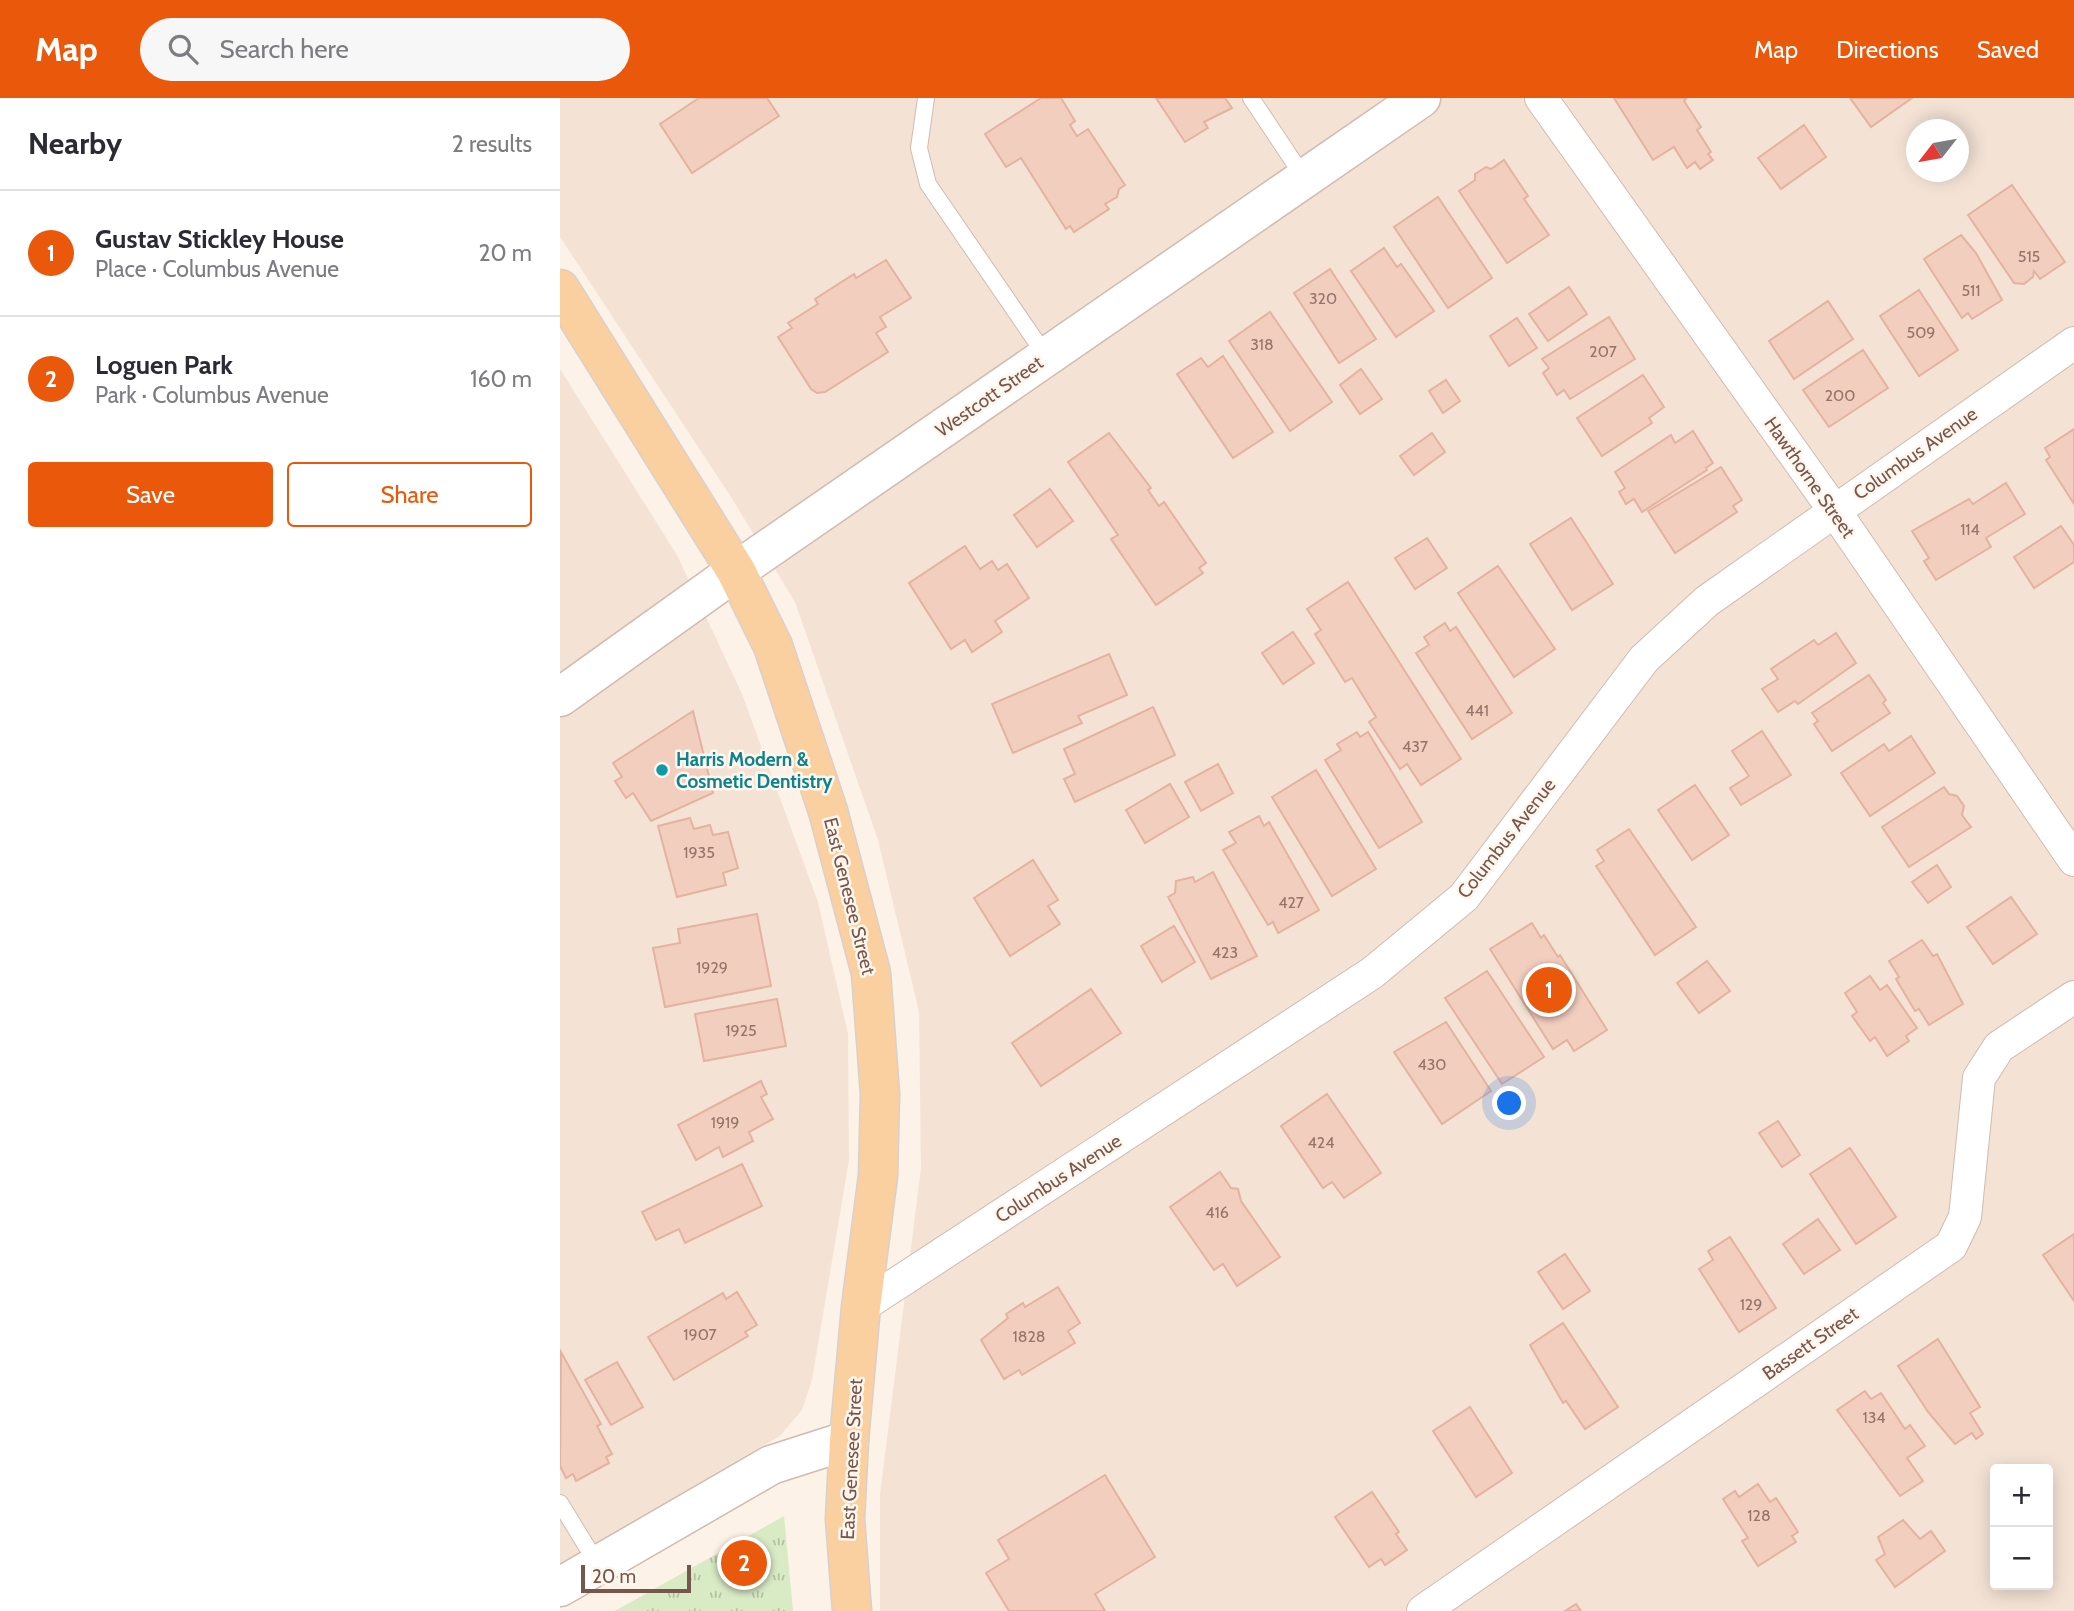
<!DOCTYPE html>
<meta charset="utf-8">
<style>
:root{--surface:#fff;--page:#f7f7f7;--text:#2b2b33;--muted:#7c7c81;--line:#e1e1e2;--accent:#ea580c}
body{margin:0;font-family:Cabin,sans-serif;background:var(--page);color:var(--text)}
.controls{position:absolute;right:21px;bottom:21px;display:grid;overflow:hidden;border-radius:7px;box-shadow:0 4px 18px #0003}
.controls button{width:63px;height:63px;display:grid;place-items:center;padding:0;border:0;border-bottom:2px solid var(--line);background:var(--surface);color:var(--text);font:35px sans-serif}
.compass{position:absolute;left:1346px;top:21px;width:63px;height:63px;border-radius:50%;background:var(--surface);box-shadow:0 4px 18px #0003;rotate:239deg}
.scale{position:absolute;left:21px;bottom:18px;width:110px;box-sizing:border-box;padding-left:7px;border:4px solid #77564b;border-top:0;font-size:19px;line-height:24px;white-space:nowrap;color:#77564b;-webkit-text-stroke:5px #fff6ee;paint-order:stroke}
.you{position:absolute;left:950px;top:1006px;width:24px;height:24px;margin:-18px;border:5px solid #fff;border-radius:50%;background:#1a73e8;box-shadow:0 0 0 10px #1a73e833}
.badge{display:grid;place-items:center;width:46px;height:46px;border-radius:50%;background:var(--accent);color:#fff;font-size:23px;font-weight:700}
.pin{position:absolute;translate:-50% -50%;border:4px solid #fff;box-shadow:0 2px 7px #0006}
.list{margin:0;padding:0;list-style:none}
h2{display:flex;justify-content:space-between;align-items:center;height:91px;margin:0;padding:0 28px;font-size:30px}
h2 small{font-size:23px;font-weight:400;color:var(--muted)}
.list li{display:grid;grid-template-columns:46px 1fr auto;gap:21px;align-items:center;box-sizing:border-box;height:126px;padding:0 28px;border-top:2px solid var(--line)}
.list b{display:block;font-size:26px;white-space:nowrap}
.list p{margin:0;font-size:23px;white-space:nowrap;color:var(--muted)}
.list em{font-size:23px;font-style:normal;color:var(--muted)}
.actions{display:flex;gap:14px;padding:21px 28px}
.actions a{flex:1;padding:16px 0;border:2px solid var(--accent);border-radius:7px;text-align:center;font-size:24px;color:var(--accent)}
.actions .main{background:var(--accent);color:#fff}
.icon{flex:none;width:38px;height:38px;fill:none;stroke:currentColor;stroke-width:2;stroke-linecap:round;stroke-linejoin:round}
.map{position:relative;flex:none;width:1514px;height:1513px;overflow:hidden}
header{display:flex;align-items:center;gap:42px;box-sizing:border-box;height:98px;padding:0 35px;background:var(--accent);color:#fff}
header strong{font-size:33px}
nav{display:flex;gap:38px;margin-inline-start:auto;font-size:24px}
.search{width:490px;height:63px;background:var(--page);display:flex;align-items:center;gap:18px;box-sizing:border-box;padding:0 24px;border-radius:38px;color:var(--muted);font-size:26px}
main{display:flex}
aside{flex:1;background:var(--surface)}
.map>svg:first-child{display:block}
</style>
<header>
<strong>Map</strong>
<div class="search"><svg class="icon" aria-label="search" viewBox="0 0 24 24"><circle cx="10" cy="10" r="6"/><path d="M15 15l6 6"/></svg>Search here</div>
<nav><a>Map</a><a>Directions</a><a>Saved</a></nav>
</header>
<main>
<aside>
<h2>Nearby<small>2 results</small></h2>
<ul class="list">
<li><span class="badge">1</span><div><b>Gustav Stickley House</b><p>Place · Columbus Avenue</p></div><em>20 m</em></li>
<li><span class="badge">2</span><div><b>Loguen Park</b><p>Park · Columbus Avenue</p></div><em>160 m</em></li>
</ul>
<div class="actions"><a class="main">Save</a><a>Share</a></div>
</aside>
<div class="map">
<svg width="1514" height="1513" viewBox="0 0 1514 1513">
<defs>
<pattern id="park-tufts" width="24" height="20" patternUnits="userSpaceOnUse" patternTransform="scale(1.75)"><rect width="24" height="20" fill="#d8ebc5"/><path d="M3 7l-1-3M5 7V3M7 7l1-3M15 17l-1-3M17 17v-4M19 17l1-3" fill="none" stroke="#b4c1a2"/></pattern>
</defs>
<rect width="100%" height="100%" fill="#fcf2e7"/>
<g fill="#f4e3d5" fill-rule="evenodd">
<path d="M0,0H1514V1513H320V1396L361,1070L359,914L318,742L235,504L171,399L0,139ZM1356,32H1398V74H1356ZM1435,1371H1488V1487H1435Z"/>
<path d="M0,271L117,457L182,596L258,804L288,936L289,1062L252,1282L242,1312L220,1338L0,1466Z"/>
</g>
<path fill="url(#park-tufts)" d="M224,1418L233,1513H55Z"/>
<g fill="#f2cebf" stroke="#e5b29f" stroke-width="2">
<path d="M139,0H207L219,18L132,75L100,26Z"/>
<path d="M481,0H501L515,23L510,27L517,38L528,31L565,87L559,91L557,99L545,106L549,111L514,134L510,128L506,131L461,60L446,69L425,36Z"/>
<path d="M596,0H665L672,10L644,24L648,30L625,44Z"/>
<path d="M1054,0H1127L1124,3L1141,29L1137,32L1151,54L1148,56L1153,62L1140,71L1135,64L1127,70L1114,49L1093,62Z"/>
<path d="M1290,0H1352L1311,29Z"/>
<path d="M1244,27L1266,59L1221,91L1198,60Z"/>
<path d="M944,62L968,98L964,101L989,137L947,165L899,93L915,82V76L926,69L931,71Z"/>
<path d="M1452,87L1505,164L1480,181L1474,173L1473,179L1464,186L1454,185L1408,117Z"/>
<path d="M878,99L932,180L888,210L834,129Z"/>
<path d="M1401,137L1416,155L1442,202L1412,221L1408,215L1402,220L1364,161Z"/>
<path d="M824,150L837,169L841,166L874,213L836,239L791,173Z"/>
<path d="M326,162L351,200L320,219L326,229L316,235L328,254L265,294L257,295L251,291L218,239L232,230L228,225L258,206L255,201L294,176L296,180Z"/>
<path d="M770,171L816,241L779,265L734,195Z"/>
<path d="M1009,189L1027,216L988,243L969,216Z"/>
<path d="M1359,192L1398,252L1359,278L1320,218Z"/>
<path d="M1268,203L1293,241L1234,281L1209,243Z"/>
<path d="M710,214L772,304L730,333L669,243Z"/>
<path d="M1049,219L1075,261L1010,301L1004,292L997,297L983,275L989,270L982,261Z"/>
<path d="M957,220L977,250L949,268L930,238Z"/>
<path d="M1303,252L1328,290L1269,329L1243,292Z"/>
<path d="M663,258L713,334L673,360L617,276L641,260L648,269Z"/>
<path d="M801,271L822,301L800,316L780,287Z"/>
<path d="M1083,277L1104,309L1089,320L1092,325L1042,358L1017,320Z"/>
<path d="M886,282L900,303L883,315L869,293Z"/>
<path d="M1514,331V406L1486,362L1490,359L1485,350Z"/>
<path d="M1133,333L1153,365L1146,370L1147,372L1082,414L1074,401L1066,406L1059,394L1065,390L1055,374L1111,337L1115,345Z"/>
<path d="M549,335L591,390L588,392L599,408L604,404L646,465L639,470L643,475L596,507L551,441L558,437L508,364Z"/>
<path d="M872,335L885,354L854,377L840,358Z"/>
<path d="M1161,369L1182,402L1173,408L1177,414L1115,455L1088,413Z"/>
<path d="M1446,385L1465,416L1426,440L1431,449L1376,482L1364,463L1369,460L1352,433L1409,401L1413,406Z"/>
<path d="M490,391L513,423L477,449L454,417Z"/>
<path d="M1011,420L1053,486L1012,512L970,446Z"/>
<path d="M1501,428L1514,447V464L1474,490L1454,459Z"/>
<path d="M867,440L887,470L855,491L835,460Z"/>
<path d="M405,448L420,471L432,463L438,472L447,466L469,500L435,523L442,534L412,554L405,542L391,551L349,485Z"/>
<path d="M938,468L995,551L954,579L898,495Z"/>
<path d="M788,484L901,661L861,687L847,666L840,671L809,624L816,619L792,580L785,584L755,536L761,532L747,511Z"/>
<path d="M885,525L890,533L896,529L952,615L912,641L856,555L869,547L864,539Z"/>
<path d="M733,534L754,565L723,586L702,555Z"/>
<path d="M1276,535L1296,565L1238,606L1235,603L1218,614L1202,591L1218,581L1211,571L1254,542L1258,547Z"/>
<path d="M549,556L567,597L518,618L522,625L453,655L432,606Z"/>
<path d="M1309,577L1326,602L1323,605L1330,615L1272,653L1254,626L1258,623L1252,615Z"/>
<path d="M593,609L615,657L515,704L504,681L515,676L504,651Z"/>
<path d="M133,613L153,695L91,723L73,695L66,700L55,683L62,679L53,665Z"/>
<path d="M1202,633L1231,677L1181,707L1170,690L1189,678L1172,653Z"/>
<path d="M797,634L800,639L808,634L862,724L819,750L765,662L781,652L777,646Z"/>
<path d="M1351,638L1375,675L1310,718L1281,675L1324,646L1329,653Z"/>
<path d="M658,666L673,695L641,713L625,684Z"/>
<path d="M756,672L816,771L772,798L712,699Z"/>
<path d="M610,686L629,719L585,745L566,712Z"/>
<path d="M1135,687L1169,737L1132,762L1098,712Z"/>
<path d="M1384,689L1389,696L1397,698L1404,708L1402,717L1411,729L1349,769L1322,729Z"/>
<path d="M699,718L704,728L709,724L759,812L718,835L713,824L708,827L663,752L676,745L669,734Z"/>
<path d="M130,720L134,731L150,727L153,737L168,734L178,770L163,775L166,787L117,799L98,728Z"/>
<path d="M1069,731L1136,829L1095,857L1036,768L1044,763L1037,752Z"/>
<path d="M473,762L498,802L488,808L500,826L450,858L414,800Z"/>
<path d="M1377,767L1391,789L1368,805L1352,784Z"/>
<path d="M653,774L697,858L651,881L608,799L615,795L616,783L633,779L635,784Z"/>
<path d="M1451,799L1477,836L1433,866L1407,829Z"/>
<path d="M197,816L211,888L105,909L93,850L120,845L118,831Z"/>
<path d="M972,825L981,840L984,837L998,859L1000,857L1047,932L1014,953L1007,942L993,951L930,851Z"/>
<path d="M614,828L635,864L602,884L581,848Z"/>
<path d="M1362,842L1373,858L1377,856L1403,906L1369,927L1359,911L1355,913L1336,881L1339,879L1329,863Z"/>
<path d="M1147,863L1170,893L1139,915L1117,885Z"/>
<path d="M927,873L984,959L942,986L885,900Z"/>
<path d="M1310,878L1320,892L1327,887L1357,930L1346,938L1349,943L1327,958L1315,939L1310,943L1292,918L1297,914L1285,895Z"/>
<path d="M531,891L561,935L481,988L452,945Z"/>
<path d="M217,901L226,948L144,963L135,916Z"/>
<path d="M886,924L931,993L882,1026L834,954Z"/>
<path d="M201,983L207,996L201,999L213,1021L189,1034L193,1043L163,1059L159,1049L136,1062L118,1027Z"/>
<path d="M767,996L821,1075L784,1100L772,1084L763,1090L721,1028Z"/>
<path d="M1218,1023L1240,1057L1222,1069L1199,1035Z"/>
<path d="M1290,1050L1336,1119L1296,1146L1250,1076Z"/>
<path d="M182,1066L202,1108L125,1145L119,1131L96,1142L82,1114Z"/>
<path d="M660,1074L671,1090L678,1091L681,1103L720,1159L677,1188L663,1166L654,1172L610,1109Z"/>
<path d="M1258,1121L1280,1152L1244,1176L1223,1146Z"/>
<path d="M1514,1136V1203L1483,1157Z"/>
<path d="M1170,1139L1216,1210L1179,1234L1139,1171L1153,1162L1148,1153Z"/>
<path d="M1005,1156L1030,1193L1003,1211L978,1174Z"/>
<path d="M498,1189L520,1225L508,1233L515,1245L462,1277L459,1272L444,1281L421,1242L448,1220L446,1216L463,1205L465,1209Z"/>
<path d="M177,1194L197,1227L185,1234L188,1238L114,1282L88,1239L163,1195L166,1201Z"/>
<path d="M1003,1225L1058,1309L1025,1331L1006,1303L1003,1305L970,1247Z"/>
<path d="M1378,1241L1420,1309L1410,1315L1423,1336L1416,1341L1412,1335L1395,1346L1368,1314L1338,1268Z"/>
<path d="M1,1254L41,1326L37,1328L52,1356L46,1359L49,1365L16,1383L13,1376L6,1380L0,1368Z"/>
<path d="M57,1264L83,1309L51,1327L25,1282Z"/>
<path d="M1305,1293L1311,1301L1321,1295L1345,1331L1350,1327L1365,1348L1347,1360L1363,1383L1340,1398L1277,1312Z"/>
<path d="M910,1309L952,1375L916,1399L873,1333Z"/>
<path d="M545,1377L595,1459L535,1496L545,1513H449L426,1475L449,1461L438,1442Z"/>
<path d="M1198,1386L1210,1404L1216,1400L1238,1434L1232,1438L1236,1444L1198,1468L1182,1443L1188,1440L1163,1401L1175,1393L1179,1399Z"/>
<path d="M812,1394L839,1434L836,1436L847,1452L825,1467L821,1461L809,1469L775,1419Z"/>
<path d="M1343,1422L1360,1441L1371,1433L1385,1453L1335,1489L1316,1462L1325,1456L1318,1439Z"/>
<path d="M1016,1506L1021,1513H1005Z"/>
</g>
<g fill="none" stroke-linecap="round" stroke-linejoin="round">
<g stroke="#d1bbaf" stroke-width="18">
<g id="service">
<path d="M366,0L359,50L368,86L486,258"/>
<path d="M691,0L745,81"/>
<path d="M0,1405L38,1467"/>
</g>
</g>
<g stroke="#d1bbaf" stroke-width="34">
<g id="minor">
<path d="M981,0L1274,412L1514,762"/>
<path d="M301,1209L812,875L904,799L1084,561L1147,503L1514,245"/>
<path d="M863,1513L1391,1148L1405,1119L1419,980L1439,949L1514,899"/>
</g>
</g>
<g stroke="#d1bbaf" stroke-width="41">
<g id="tertiary">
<path d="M0,599L176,473L861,0"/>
<path d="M0,1489L211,1367L289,1342"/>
</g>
</g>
<g stroke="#d9d0cd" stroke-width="41">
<path id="primary" d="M0,191L176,473L213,548L268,713L311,875L320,996L318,1078L301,1209L289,1342L285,1421L292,1513"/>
</g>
<use href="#service" stroke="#fff" stroke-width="16"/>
<use href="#minor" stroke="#fff" stroke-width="32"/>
<use href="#tertiary" stroke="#fff" stroke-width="38"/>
<use href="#primary" stroke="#fbd0a0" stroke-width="38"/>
</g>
<circle fill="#0f9aa8" stroke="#fff6ee" stroke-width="2.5" cx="102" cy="672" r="7"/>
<g text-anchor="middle" stroke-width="5" stroke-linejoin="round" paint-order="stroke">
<g font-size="16" fill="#967468">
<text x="1469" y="164">515</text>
<text x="1411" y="198">511</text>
<text x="763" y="206">320</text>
<text x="1361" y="240">509</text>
<text x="702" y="252">318</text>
<text x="1043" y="259">207</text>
<text x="1280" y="303">200</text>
<text x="1410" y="437">114</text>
<text x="917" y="618">441</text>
<text x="855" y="654">437</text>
<text x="139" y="760">1935</text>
<text x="731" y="810">427</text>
<text x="665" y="860">423</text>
<text x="152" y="875">1929</text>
<text x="181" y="938">1925</text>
<text x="872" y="972">430</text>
<text x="165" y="1030">1919</text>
<text x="761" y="1050">424</text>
<text x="657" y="1120">416</text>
<text x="1191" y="1212">129</text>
<text x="140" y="1242">1907</text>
<text x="469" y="1244">1828</text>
<text x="1314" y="1325">134</text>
<text x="1199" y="1423">128</text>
</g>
<g font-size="19" fill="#77564b" stroke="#fff6ee">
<text transform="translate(429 298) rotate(-35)" y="7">Westcott Street</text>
<text transform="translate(1355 355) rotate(-35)" y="7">Columbus Avenue</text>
<text transform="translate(1250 379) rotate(55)" y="7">Hawthorne Street</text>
<text transform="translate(946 740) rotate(-52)" y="7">Columbus Avenue</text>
<text transform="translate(290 798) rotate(76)" y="7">East Genesee Street</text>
<text transform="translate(498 1080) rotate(-33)" y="7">Columbus Avenue</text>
<text transform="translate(1250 1245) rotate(-35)" y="7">Bassett Street</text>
<text transform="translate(291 1361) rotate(-87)" y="7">East Genesee Street</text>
</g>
<g font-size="19" font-weight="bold" fill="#0d838f" stroke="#fff6ee" text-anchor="start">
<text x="116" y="668">Harris Modern &amp;<tspan x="116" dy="22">Cosmetic Dentistry</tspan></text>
</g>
</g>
</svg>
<div class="controls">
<button>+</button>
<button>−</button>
</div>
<svg class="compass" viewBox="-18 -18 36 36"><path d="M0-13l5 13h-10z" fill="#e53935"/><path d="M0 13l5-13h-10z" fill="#7c7c81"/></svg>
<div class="scale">20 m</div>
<div class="you"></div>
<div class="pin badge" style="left:989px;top:892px">1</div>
<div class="pin badge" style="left:184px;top:1465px">2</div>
</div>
</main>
